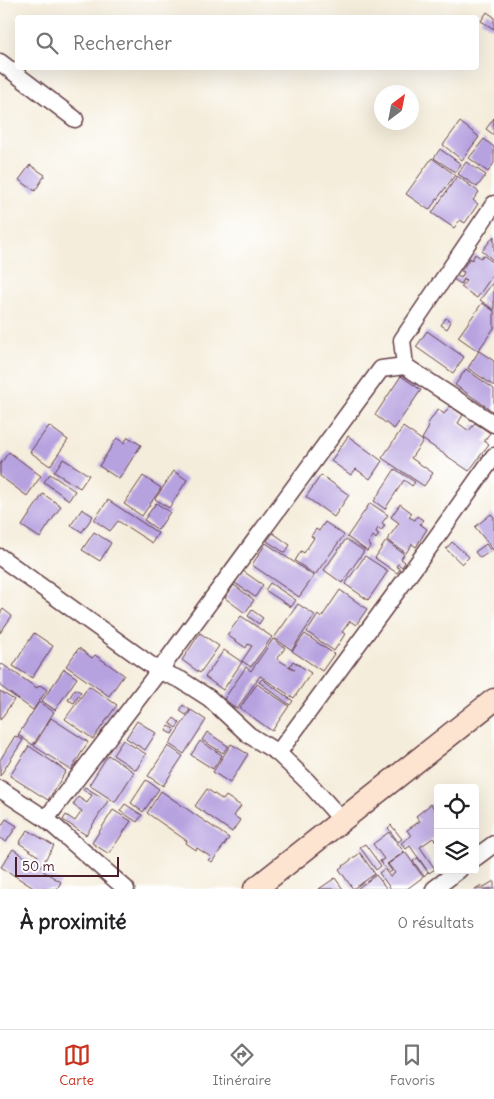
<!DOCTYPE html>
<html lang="fr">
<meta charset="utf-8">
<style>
:root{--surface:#fff;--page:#f2f2f2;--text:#202124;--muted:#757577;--line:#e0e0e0;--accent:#c8321e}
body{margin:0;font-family:Delius,sans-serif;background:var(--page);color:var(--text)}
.controls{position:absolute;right:15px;bottom:15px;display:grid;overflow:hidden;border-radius:5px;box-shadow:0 5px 20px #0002}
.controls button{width:45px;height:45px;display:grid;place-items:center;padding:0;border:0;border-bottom:1px solid var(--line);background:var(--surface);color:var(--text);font:25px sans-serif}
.compass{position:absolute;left:374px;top:85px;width:45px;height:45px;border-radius:50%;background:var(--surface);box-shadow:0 5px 20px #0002;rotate:32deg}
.scale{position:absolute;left:15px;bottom:12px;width:104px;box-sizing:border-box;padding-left:5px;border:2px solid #4a1f2b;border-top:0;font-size:14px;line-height:18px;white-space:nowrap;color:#4a1f2b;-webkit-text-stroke:4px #fff;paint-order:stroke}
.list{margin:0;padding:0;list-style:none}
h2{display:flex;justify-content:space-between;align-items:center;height:65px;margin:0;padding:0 20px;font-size:21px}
h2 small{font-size:16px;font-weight:400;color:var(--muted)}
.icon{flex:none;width:28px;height:28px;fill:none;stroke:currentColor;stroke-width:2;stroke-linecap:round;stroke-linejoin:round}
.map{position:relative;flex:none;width:494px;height:889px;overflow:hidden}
.search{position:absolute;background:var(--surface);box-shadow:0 5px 20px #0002;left:15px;right:15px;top:15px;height:55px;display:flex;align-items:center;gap:12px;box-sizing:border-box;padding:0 18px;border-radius:5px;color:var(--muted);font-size:19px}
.sheet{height:140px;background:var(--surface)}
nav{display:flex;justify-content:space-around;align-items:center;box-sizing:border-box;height:70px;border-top:1px solid var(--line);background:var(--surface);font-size:14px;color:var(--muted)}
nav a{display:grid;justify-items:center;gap:2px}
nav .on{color:var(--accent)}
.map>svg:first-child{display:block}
</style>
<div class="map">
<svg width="494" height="889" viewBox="0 0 494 889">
<rect width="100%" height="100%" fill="#fff"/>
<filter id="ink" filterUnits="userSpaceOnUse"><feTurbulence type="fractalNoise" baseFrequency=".02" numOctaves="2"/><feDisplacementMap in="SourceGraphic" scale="10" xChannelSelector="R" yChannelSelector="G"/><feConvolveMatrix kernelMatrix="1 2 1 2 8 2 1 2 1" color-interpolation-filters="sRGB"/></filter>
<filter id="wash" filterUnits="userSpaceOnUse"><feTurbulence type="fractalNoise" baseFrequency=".0096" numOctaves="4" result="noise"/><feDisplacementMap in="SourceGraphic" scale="20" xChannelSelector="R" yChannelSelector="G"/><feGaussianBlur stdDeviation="1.12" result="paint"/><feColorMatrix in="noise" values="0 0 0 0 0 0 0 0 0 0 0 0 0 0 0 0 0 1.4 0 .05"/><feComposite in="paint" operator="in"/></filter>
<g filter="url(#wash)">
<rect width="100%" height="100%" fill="#f5eddb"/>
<g id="blocks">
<g fill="#b7a2e0">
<path d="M487,12L494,17V29L481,21Z"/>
<path d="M494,118V135L486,129Z"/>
<path d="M460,122L479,137L462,160L443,145Z"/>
<path d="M484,139L494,147V163L488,172L469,158Z"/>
<path d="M440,149L461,164L455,172L434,158Z"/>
<path d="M432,158L455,175L429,210L406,194Z"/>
<path d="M466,162L486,175L477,187L458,174Z"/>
<path d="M30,165L45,175L35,191L19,180Z"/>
<path d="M457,176L479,192L473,200L478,204L465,223L460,220L454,228L432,213Z"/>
<path d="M494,236V261L482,251Z"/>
<path d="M475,254L481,258L483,255L494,263V273L477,298L461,287L466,281L464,279L461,284L453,279L456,275L461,278L464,272L461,271L470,258L472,260Z"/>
<path d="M494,281V310L480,300Z"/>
<path d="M482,303L494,311V328L478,351L458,337Z"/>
<path d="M446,318L451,322L447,329L441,325Z"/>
<path d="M427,331L464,357L453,373L416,347Z"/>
<path d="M479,351L494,361V386L468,368Z"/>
<path d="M466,369L494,389V412L455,385Z"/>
<path d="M401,376L421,390L394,429L375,415Z"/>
<path d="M450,406L463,415L458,423L469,431L475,423L490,433L484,441L489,444L469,471L422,439L429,427L427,425L438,409L444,414Z"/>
<path d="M49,426L68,440L50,466L30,452Z"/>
<path d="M403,427L423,441L411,458L433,473L424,486L382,458Z"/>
<path d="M348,436L382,461L370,479L356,469L351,475L331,461Z"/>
<path d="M128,437L141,445L119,479L99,466L117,438L124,443Z"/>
<path d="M9,452L41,476L27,496L0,476V464Z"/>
<path d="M63,459L89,475L80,488L54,472Z"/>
<path d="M395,469L415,482L412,486L404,480L385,509L374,501Z"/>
<path d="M174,471L187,480L169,508L155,499Z"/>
<path d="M50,474L75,491L69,500L44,482Z"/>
<path d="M321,475L349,495L334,517L306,497Z"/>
<path d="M143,476L161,488L142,516L124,504Z"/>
<path d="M43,494L61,506L40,538L22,526Z"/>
<path d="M108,500L158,533L152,543L118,521L110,531L94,520Z"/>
<path d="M156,503L170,512L158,530L144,520Z"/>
<path d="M370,503L388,515L382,523L385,525L381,531L378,528L376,532L379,534L376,539L373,536L368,544L371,546L367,551L347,537Z"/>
<path d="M400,504L412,513L409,517L415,520L417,516L423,520L420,524L427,529L416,547L412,544L406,553L387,540L399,523L391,517Z"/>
<path d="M82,509L93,516L82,532L71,525Z"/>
<path d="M491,514L494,517V551L475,527Z"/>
<path d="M325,522L344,535L315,575L295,561L301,551L304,553L314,538L311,536L316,529L319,531Z"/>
<path d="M94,532L111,543L100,561L82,550Z"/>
<path d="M273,533L290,545L285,553L267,541Z"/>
<path d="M346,539L364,551L342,583L324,570Z"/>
<path d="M386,541L404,554L401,559L405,562L402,567L398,564L396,566L400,569L397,573L375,558Z"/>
<path d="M452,542L469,557L462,564L446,549Z"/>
<path d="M266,543L314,576L299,597L252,565Z"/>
<path d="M486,544L491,551L480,558L475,552Z"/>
<path d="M365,556L388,571L368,600L345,584Z"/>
<path d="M243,571L263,585L255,597L235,583Z"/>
<path d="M270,583L296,600L291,607L265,590Z"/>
<path d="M234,585L254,600L245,613L225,598Z"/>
<path d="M340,590L367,609L356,625L350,621L342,632L345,634L334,651L307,632L318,615L321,618Z"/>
<path d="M298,604L315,615L292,650L274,638Z"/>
<path d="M3,609L12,616L0,633V614Z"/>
<path d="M252,610L263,618L259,624L248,616Z"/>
<path d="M241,616L272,637L251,667L242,661L252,646L248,644L246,648L227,635Z"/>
<path d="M34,633L53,646L32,678L13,666Z"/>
<path d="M200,633L219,646L200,673L182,660Z"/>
<path d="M305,634L334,654L322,671L292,651Z"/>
<path d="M273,639L285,648L277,659L295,670L290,666L293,661L311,673L294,698L260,676L237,709L224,699L246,667L251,671Z"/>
<path d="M79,648L92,658L95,655L124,675L109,696L66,666Z"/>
<path d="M224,650L242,662L223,690L205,677Z"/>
<path d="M2,664L37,688L40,685L47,690L33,710L0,686V667Z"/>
<path d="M64,669L77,678L55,710L42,701Z"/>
<path d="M262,679L293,701L290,705L259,682Z"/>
<path d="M257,684L289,706L272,731L240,708Z"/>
<path d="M89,686L117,705L93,739L65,719Z"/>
<path d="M75,689L81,692L74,703L68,700Z"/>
<path d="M0,691L14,700L0,720Z"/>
<path d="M39,702L54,712L33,745L18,735Z"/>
<path d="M183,705L190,710L186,715L180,711Z"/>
<path d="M191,710L206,720L184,754L169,744Z"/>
<path d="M51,718L88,742L71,770L34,746Z"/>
<path d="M174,718L180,723L176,728L170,723Z"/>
<path d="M137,721L156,733L145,750L126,738Z"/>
<path d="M169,726L175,729L172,734L166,731Z"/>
<path d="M207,732L228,746L223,753L202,740Z"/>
<path d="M15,736L23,740L0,776V760Z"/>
<path d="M123,740L146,754L136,770L113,755Z"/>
<path d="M200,741L222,755L213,769L191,755Z"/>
<path d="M231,744L248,754L230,783L213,772Z"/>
<path d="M29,746L66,771L48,800L10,776Z"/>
<path d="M168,746L183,756L163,786L148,776Z"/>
<path d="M108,755L134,772L115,802L89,785Z"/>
<path d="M146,780L159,789L143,812L131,803Z"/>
<path d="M85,787L108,801L86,835L63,820L66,815L75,821L82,811L73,805L78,797L87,803L92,795L83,790Z"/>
<path d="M207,789L223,800L226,796L241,806L234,816L240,820L232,832L195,806Z"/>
<path d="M161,791L229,838L212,862L208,860L211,857L197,848L196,850L186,843L187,841L147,813Z"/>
<path d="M125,804L142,815L137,822L120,811Z"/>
<path d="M431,804L438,814V843L433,838L420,847L435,869L429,873L410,846L406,849L401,843L411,836L407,830L420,821L416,816Z"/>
<path d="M113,810L131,821L109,854L92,843Z"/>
<path d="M6,819L17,826L6,842L0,838V828Z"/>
<path d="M391,825L402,839L398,842L388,828Z"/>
<path d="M28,830L54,846L41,866L45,868L43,871L61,882L57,889H35L1,867L13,849L34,863L38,856L19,843Z"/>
<path d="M389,832L404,852L387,864L392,871L389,873L380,861L384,859L373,844Z"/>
<path d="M365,844L381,866L376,870L360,847Z"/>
<path d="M405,852L423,877L407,889H391L379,873L384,869L390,877L395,873L388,864Z"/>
<path d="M360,853L375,874L353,889L339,869Z"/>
<path d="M418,858L428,872L424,876L413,861Z"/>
<path d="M376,875L387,889H357Z"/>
<path d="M335,878L343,889H319Z"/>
<path d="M494,881V889H475L480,886L482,888Z"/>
</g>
</g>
</g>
<g filter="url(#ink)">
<use href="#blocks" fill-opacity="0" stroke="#643e45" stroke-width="1"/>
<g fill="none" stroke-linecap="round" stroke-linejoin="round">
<g stroke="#643e45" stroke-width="19">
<g id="street">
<path d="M0,62L75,119"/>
<path d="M405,366L494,424"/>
<path d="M0,557L159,671L181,680L209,698L249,735L278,753L307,781L342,820"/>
<path d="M278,753L436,538L494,456"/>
<path d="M0,789L46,819L126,889"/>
<path d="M46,819L159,671L381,369L405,366L402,340L494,204"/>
<path d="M475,858L494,844"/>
<path d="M434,889L459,870"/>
</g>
</g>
<g stroke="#643e45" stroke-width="25">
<path id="secondary" d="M255,889L494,700"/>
</g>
<use href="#street" stroke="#fff" stroke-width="16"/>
<use href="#secondary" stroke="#fde4d1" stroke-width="22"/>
</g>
</g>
</svg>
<div class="controls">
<button><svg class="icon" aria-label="locate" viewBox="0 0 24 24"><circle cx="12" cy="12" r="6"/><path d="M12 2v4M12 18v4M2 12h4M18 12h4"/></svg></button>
<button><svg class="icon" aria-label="layers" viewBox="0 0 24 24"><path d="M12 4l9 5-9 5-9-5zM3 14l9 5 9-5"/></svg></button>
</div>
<svg class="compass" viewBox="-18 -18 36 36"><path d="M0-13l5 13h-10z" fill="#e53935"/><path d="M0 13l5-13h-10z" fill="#757577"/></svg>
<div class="scale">50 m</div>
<div class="search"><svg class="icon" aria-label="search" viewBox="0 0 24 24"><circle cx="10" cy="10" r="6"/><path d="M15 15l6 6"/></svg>Rechercher</div>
</div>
<section class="sheet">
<h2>À proximité<small>0 résultats</small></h2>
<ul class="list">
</ul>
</section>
<nav>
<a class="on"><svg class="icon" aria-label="map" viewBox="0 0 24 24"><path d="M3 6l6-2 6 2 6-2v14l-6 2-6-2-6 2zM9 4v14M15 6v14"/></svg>Carte</a>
<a><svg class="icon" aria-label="directions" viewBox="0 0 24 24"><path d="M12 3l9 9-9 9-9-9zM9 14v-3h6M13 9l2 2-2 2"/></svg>Itinéraire</a>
<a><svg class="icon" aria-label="saved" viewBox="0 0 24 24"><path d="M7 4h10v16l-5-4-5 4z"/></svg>Favoris</a>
</nav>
